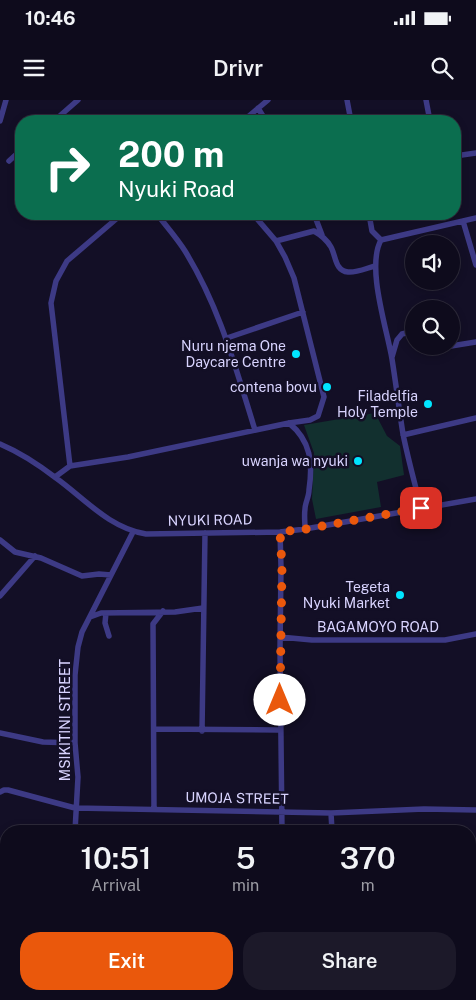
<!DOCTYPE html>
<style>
body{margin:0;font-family:"Public Sans",sans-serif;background:#1c1929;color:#f1f3f6;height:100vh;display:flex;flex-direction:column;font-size:19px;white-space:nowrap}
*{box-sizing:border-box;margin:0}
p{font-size:16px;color:#9b9ba3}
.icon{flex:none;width:28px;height:28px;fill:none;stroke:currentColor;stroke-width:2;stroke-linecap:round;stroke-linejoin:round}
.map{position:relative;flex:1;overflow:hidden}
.sheet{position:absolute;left:0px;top:725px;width:476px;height:175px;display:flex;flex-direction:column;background:#0e0b1c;border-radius:20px 20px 0 0;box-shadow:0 2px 8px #0003,0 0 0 1px #2e2b3b}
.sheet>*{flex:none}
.top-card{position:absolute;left:15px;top:15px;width:446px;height:105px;border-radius:20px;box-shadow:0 2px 8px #0003,0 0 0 1px #2e2b3b;background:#0b6e4f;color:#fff;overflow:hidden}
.tools{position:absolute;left:405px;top:135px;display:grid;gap:10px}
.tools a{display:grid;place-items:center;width:55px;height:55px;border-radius:50%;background:#0e0b1c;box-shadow:0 2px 8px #0003,0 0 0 1px #2e2b3b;font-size:25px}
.pin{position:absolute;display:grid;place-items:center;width:42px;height:42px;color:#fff;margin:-21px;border-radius:10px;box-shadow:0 2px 8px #0006}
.me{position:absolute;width:55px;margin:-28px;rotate:0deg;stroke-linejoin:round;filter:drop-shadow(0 0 4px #0008)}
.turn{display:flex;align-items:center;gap:18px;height:105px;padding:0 20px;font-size:22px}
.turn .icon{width:65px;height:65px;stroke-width:2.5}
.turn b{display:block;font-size:35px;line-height:42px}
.eta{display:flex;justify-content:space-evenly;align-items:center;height:85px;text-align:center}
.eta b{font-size:30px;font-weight:600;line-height:35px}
.primary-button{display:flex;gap:10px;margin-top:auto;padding:10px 20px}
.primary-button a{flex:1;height:58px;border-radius:20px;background:#ea580c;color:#fff;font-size:20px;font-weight:600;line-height:58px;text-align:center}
.primary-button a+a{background:#1c1929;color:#f1f3f6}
.status{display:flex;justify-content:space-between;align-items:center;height:35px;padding:0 25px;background:#0e0b1c;direction:ltr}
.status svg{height:14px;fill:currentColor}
header{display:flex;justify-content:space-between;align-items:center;height:65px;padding:0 20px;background:#0e0b1c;font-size:22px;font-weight:600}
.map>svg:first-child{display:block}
.green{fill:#12302f}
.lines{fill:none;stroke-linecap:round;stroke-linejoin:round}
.minor{stroke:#3d3a85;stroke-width:5.5}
.route{stroke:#ea580c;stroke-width:9;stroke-dasharray:0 16.2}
.poi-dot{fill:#00e5ff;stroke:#130f26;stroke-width:2}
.labels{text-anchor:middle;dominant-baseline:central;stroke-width:5;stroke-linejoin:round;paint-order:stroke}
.poi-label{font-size:14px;fill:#d9d4ff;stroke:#130f26;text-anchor:end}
.street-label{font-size:14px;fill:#d9d4ff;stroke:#130f26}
</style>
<div class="status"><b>10:46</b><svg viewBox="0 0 49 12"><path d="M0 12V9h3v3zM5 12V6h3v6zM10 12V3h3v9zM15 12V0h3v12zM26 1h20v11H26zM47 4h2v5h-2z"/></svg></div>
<header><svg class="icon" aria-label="menu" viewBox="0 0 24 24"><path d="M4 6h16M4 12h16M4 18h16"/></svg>Drivr<svg class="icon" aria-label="search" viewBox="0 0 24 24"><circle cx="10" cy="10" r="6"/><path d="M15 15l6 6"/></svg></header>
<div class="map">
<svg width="476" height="900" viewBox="0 0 476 900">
<rect width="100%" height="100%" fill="#130f26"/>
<path class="green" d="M375,313L387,336L400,346L404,375L377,382L381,407L316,419L312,399L314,353L304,325Z"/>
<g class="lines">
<path class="minor" d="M347,0L351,21
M426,0L430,21
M258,8L266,21
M80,18L83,21
M0,21L6,0
M54,21L78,0
M243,21L268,0
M455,56L476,53
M9,61L21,50
M157,114C166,126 177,138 185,151C220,208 235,266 255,330
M314,114L322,135
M369,114L372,131L381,140L476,118
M463,121L476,165
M381,140C366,167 387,229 392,259C396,284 399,309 403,334C408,359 415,384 421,408
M276,141L314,131C321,135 327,140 331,147C336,156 335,171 348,172C356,173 367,168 375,166
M227,238L303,212
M451,246L476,242
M392,257L397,240L402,234L414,231
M289,323C311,341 313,363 309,390C309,397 305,403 305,409C304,415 305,422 305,429
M403,335L476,318
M0,344C19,352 39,365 56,378C84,398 109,428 146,434L280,432L305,429L476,399
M70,366L51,203L56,181L67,161L122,114
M55,377L70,366L128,357L289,323L310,320L318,316L324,297L294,178L285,157L276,141L253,114
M280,432L281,467L280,549L282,731
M0,440L15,452L41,458L82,476L99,474L111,475
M0,496L35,456
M106,513L105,523L109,536
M90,517L101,513L175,512L203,508
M280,537L312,540H445L476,534
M154,629L280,630
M202,631L205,433
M0,633L43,642L75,643
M0,692L4,690H8L75,708L331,713L424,709L476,710
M154,709L153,524L163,511
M331,713L332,731
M75,731L78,677L75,643V575L78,547L82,532L133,432
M0,755L3,783L4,812
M470,763H476
M470,812H476
M470,862H476
M125,894V900
M229,894V900
M1,900L5,862
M68,900L69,894
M279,900V894
M332,900V894"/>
</g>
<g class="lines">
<path class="route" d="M280,600L282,467L280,432L306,429L421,408"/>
</g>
<g class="poi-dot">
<circle cx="296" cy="254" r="5"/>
<circle cx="327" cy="287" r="5"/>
<circle cx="428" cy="304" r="5"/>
<circle cx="358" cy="361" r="5"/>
<circle cx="400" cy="495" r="5"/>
</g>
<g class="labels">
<g class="poi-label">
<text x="286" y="246">Nuru njema One<tspan x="286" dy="16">Daycare Centre</tspan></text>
<text x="317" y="287">contena bovu</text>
<text x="418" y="296">Filadelfia<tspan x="418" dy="16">Holy Temple</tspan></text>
<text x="348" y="361">uwanja wa nyuki</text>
<text x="390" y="487">Tegeta<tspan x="390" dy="16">Nyuki Market</tspan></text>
</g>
<g class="street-label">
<text transform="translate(210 420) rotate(-1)">NYUKI ROAD</text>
<text x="378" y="527">BAGAMOYO ROAD</text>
<text transform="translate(65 620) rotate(-90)">MSIKITINI STREET</text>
<text transform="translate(237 698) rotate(1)">UMOJA STREET</text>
</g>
</g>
</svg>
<div class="tools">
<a><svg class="icon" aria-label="sound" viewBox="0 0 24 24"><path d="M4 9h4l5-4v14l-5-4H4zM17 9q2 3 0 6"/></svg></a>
<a><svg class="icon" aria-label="search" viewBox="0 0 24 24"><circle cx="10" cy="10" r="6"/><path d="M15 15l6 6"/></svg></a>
</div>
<div class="pin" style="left:421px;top:408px;background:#d93025"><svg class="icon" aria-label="arrive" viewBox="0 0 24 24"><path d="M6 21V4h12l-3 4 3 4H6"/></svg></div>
<svg class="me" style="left:280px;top:600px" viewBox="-20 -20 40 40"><circle r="19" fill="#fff"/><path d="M0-13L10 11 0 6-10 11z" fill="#ea580c"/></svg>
<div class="top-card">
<div class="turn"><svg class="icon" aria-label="right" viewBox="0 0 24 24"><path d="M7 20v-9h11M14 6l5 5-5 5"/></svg><div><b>200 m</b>Nyuki Road</div></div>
</div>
<section class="sheet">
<div class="eta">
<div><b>10:51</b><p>Arrival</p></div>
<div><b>5</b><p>min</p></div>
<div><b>370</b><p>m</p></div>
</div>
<div class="primary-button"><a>Exit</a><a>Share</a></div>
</section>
</div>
